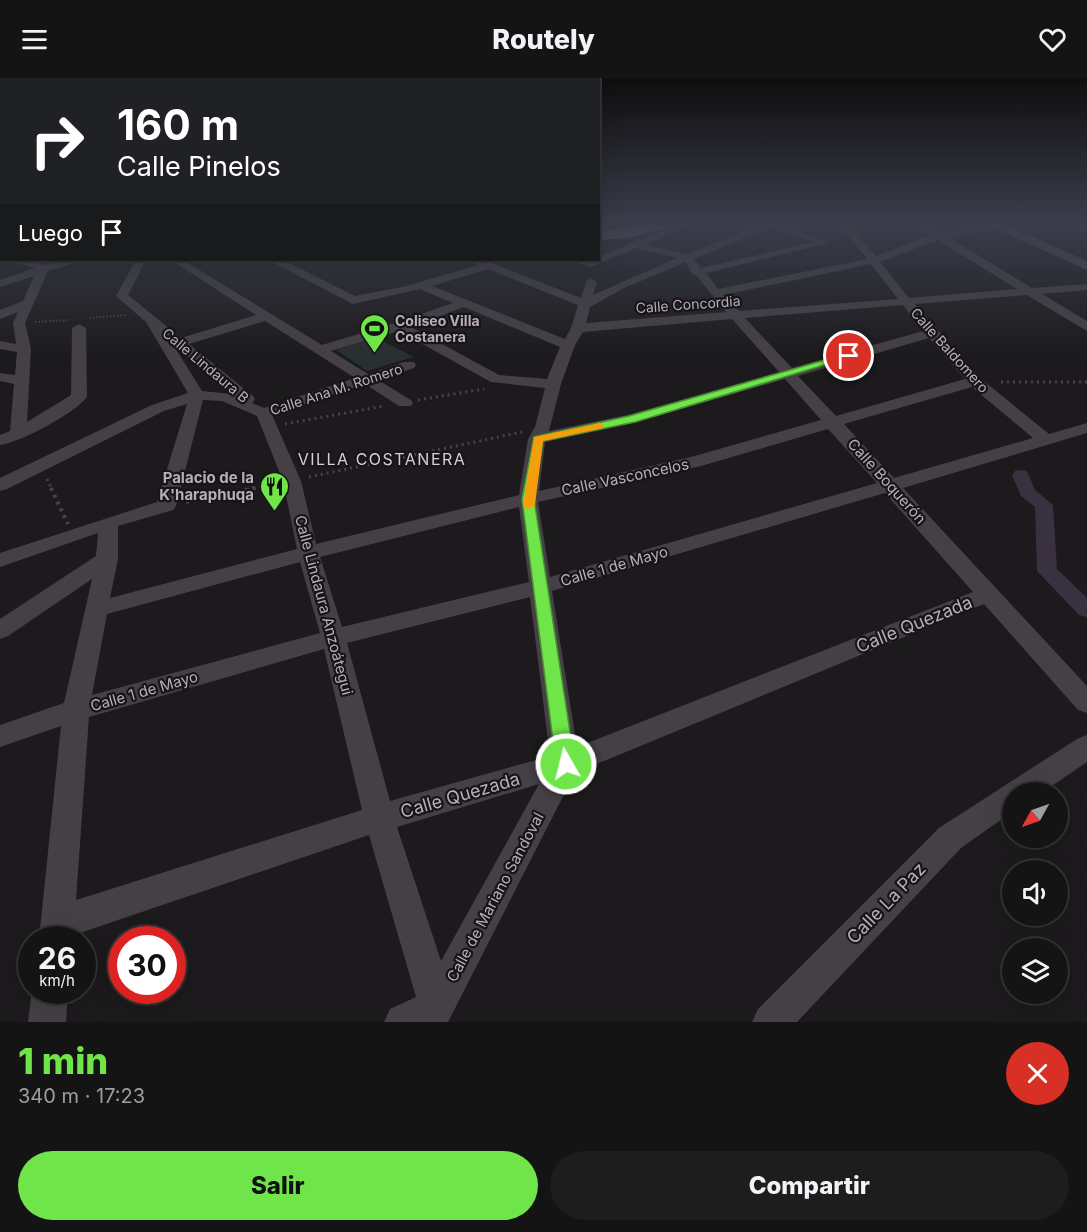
<!DOCTYPE html>
<html lang="es">
<meta charset="utf-8">
<style>
body{margin:0;font-family:Inter,sans-serif;background:#1e1d1e;color:#f1f3f6;height:100vh;display:flex;flex-direction:column;font-size:22px;white-space:nowrap}
*{box-sizing:border-box;margin:0}
p{font-size:20px;color:#9d9ea0}
.icon{flex:none;width:33px;height:33px;fill:none;stroke:currentColor;stroke-width:2;stroke-linecap:round;stroke-linejoin:round}
.map{position:relative;height:944px;overflow:hidden}
.panel{display:flex;flex-direction:column;background:#151415;flex:1}
.panel>*{flex:none}
.top-card{position:absolute;left:0px;top:0px;width:600px;height:183px;box-shadow:0 6px 24px #0002,0 0 0 2px #343334;background:#202124;color:#fff;overflow:hidden}
.needle{width:39px;rotate:230deg}
.fabs{position:absolute;left:1002px;top:704px;display:grid;gap:12px}
.fabs a{display:grid;place-items:center;width:66px;height:66px;border-radius:50%;background:#151415;box-shadow:0 6px 24px #0002,0 0 0 2px #343334;font-size:30px}
.speed{position:absolute;left:18px;top:848px;display:flex;gap:12px;font-size:30px;font-weight:700;text-align:center}
.speed>*{display:grid;place-content:center;width:78px;height:78px;border-radius:50%;background:#151415;box-shadow:0 6px 24px #0002,0 0 0 2px #343334;line-height:1}
.speed small{font-size:15px;font-weight:400}
.speed .limit{border:9px solid #d22;background:#fff;color:#111}
.pin{position:absolute;display:grid;place-items:center;width:51px;height:51px;color:#fff;margin:-26px;border:3px solid #fff;border-radius:50%;box-shadow:0 2px 6px #0007}
.me{position:absolute;width:66px;margin:-33px;rotate:352deg;stroke-linejoin:round;filter:drop-shadow(0 0 4px #0008)}
.turn{display:flex;align-items:center;gap:21px;height:126px;padding:0 18px;font-size:27px}
.turn .icon{width:78px;height:78px;stroke-width:2.5}
.turn b{display:block;font-size:42px;line-height:51px}
.then{display:flex;align-items:center;height:57px;padding:0 18px;background:#0003;gap:12px;font-size:22px}
.round{display:grid;place-items:center;flex:none;width:63px;height:63px;border-radius:32px;background:#1e1d1e}
.head{display:flex;align-items:center;justify-content:space-between;height:102px;padding:0 18px}
h1{font-size:36px;font-weight:800;line-height:45px;color:#6fe549}
.primary-button{display:flex;gap:12px;margin-top:auto;padding:12px 18px}
.primary-button a{flex:1;height:69px;border-radius:36px;background:#6fe549;color:#111;font-size:24px;font-weight:800;line-height:69px;text-align:center}
.primary-button a+a{background:#1e1d1e;color:#f1f3f6}
header{display:flex;justify-content:space-between;align-items:center;height:78px;padding:0 18px;background:#151415;font-size:27px;font-weight:800}
.map>svg:first-child{display:block}
.green{fill:#282f31}
.lines{fill:none;stroke-linecap:round;stroke-linejoin:round}
.canal{fill:#39313f;fill-rule:evenodd}
.path-far2{stroke:#48434a;stroke-width:2;stroke-dasharray:1.5 2;stroke-linecap:butt}
.path-far1{stroke:#48434a;stroke-width:3;stroke-dasharray:2 4;stroke-linecap:butt}
.path{stroke:#48434a;stroke-width:4;stroke-dasharray:3 4.5;stroke-linecap:butt}
.lane{fill:#454046;fill-rule:evenodd}
.street{fill:#454046;fill-rule:evenodd}
.secondary{fill:#504951;fill-rule:evenodd}
.highway{fill:#706871;fill-rule:evenodd}
.route{fill:#6fe549;stroke:#48952f;stroke-width:1.5}
.slow{fill:#f59e0b}
.labels{text-anchor:middle;dominant-baseline:central;stroke-width:4.5;stroke-linejoin:round;paint-order:stroke}
.far-street-label{font-size:14px;fill:#b8aeba;stroke:#171517}
.far-poi-label{font-size:14px;font-weight:bold;fill:#b8aeba;stroke:#171517;text-anchor:start}
.poi-label{font-size:15px;font-weight:bold;fill:#b8aeba;stroke:#171517;text-anchor:end}
.street-label{font-size:15px;fill:#b8aeba;stroke:#171517}
.neighbourhood-label{font-size:16px;letter-spacing:1.5px;fill:#d5ced7;stroke:#171517}
.near-street-label{font-size:18px;fill:#b8aeba;stroke:#171517}
</style>
<header><svg class="icon" aria-label="menu" viewBox="0 0 24 24"><path d="M4 6h16M4 12h16M4 18h16"/></svg>Routely<svg class="icon" aria-label="heart" viewBox="0 0 24 24"><path d="M12 20l-8-8c-3-5 5-10 8-4 3-6 11-1 8 4z"/></svg></header>
<div class="map">
<svg width="1087" height="944" viewBox="0 0 1087 944">
<rect width="100%" height="100%" fill="#1c1a1c"/>
<path class="green" d="M377,260L414,279L367,293L336,272Z"/>
<g class="lines">
<path class="canal" d="M1021,392L1027,393L1035,412L1053,427L1057,491L1087,520V539L1079,537L1037,493L1035,429L1021,418L1012,397L1015,393Z"/>
<path class="path-far2" d="M89,240L126,237
M35,244L70,242"/>
<path class="path-far1" d="M1001,304H1087
M418,322L484,311
M285,346L384,328
M309,399L522,354
M47,401L52,412
M248,412L276,406"/>
<path class="path" d="M51,410L68,446
M186,424L255,410"/>
<path class="lane" d="M1064,145H1071L1087,151V154Z"/>
<path class="street" d="M598,145H624L598,151Z
M680,145H693L646,167L687,176L762,145H779L829,165L706,195L718,211L867,181L838,145H847L876,178L931,157L914,145H925L941,155L999,145L1003,148L1001,150L948,159L1032,210L1087,206V212L1042,216L1087,243V253L1027,217L915,226L980,300L1049,356L1087,345V355L903,410L1087,608V635L1078,632L984,526L575,695L448,944H384L390,931L416,919L369,757L74,857L73,861H39L61,648L0,669V647L64,625L92,501L8,558L0,561V541L96,478L98,455L0,489V475L157,424L187,326L164,333L7,411L0,413V400L152,327L188,315L146,244L116,218L136,182H146L128,217L181,260L256,237L171,182H183L322,267L395,245L453,225L420,211L353,226L272,184L271,182H283L355,218L407,208L478,187L474,185V182H484L581,220L587,202L591,201L597,204L593,217L677,180L636,170L590,189L575,184L574,182H598V179ZM770,149L813,164L701,190L694,181ZM938,162L1017,211L909,220L880,184ZM686,184L692,196L696,197L726,234L586,245L590,229L624,210ZM871,186L898,221L739,233L723,217ZM488,191L578,227L571,250L565,261L432,208ZM903,227L923,253L792,290L745,240ZM464,229L560,269L547,301L499,297L411,249ZM732,241L779,294L628,337L549,353L561,306L575,267L583,254ZM265,243L355,300L264,330L252,325L255,321L253,318L189,266ZM399,253L491,304L545,310L535,349L528,361L519,417L316,466L301,403L272,337L365,306L399,328H411L413,325L411,322L378,302L414,290L416,287L414,284H404L368,296L331,273ZM929,260L965,301L836,338L798,298ZM174,268H175L232,316L202,313ZM785,301L821,342L691,379L539,413L545,364L637,344ZM972,309L1033,360L894,400L844,346ZM203,322L222,323L257,338L283,403L297,471L110,520L118,481V448L173,432L176,428ZM828,351L877,405L550,499L538,424L701,388ZM885,415L973,514L577,669L552,513ZM519,429L529,504L342,549L320,479ZM300,484L320,555L92,617L107,536ZM530,519L550,678L390,723L347,565ZM324,571L362,732L76,822L89,639ZM539,706L441,883L397,749Z
M0,164H2L0,171Z
M4,182H24L45,187L69,182H85L48,193L25,245L31,271L27,344L71,317L72,250L79,246L86,250L87,319C74,336 21,364 0,367V357L10,353L14,306L0,303V295L15,297L17,274L0,271V263L16,266L13,245L18,234L0,241V232L23,223L34,198L0,209V202L35,190Z
M1087,657V684L1043,714H1012V734L961,770L797,944H752L758,931L939,750L1077,661Z
M32,912H68L66,944H28Z"/>
<path class="secondary" d="M984,145H1002L1087,183V192Z"/>
<path class="highway" d="M649,145H676L674,148L628,160L598,162V152L628,150Z"/>
</g>
<linearGradient id="sky" x2="0" y2="1"><stop stop-color="#0f0e0f"/><stop offset="0.52" stop-color="#3a3e4b"/><stop offset="1" stop-color="#3a3e4b" stop-opacity="0"/></linearGradient>
<rect width="1087" height="278" fill="url(#sky)"/>
<path class="route" d="M846,276L854,278L635,344L543,363L534,421L575,686L572,692L566,694L559,692L556,686L522,421L534,359L629,338Z"/>
<path class="slow" d="M600,345L603,346V350L543,363L535,427L529,431L524,430L523,427L534,359Z"/>
<defs>
<symbol id="stadium-pin" viewBox="-11 -11 22 30"><path d="M0 17L-7.5 6A9.5 9.5 0 1 1 7.5 6Z" fill="#6fe549" stroke="#171517"/><path d="M0-5a6.5 5 0 1 0 0 10a6.5 5 0 1 0 0-10ZM-3.5-1.8h7v3.6h-7Z" fill="#111"/></symbol>
<symbol id="restaurant-pin" viewBox="-11 -11 22 30"><path d="M0 17L-7.5 6A9.5 9.5 0 1 1 7.5 6Z" fill="#6fe549" stroke="#171517"/><path d="M-5-6h1v4h1v-4h1v4h1v-4h1v5L-1.5 .5V6h-2V.5L-5-1ZM5-6V6H3V1.5H1.5Q1.5-4 5-6Z" fill="#111"/></symbol>
</defs>
<g fill-rule="evenodd">
<use href="#stadium-pin" x="358" y="234" width="33" height="45"/>
<use href="#restaurant-pin" x="258" y="392" width="33" height="45"/>
</g>
<g class="labels">
<g class="far-street-label">
<text transform="translate(688 226) rotate(-4)">Calle Concordia</text>
<text transform="translate(950 272) rotate(48)">Calle Baldomero</text>
<text transform="translate(206 287) rotate(40)">Calle Lindaura B</text>
<text transform="translate(336 311) rotate(-18)">Calle Ana M. Romero</text>
</g>
<g class="far-poi-label">
<text x="395" y="242">Coliseo Villa<tspan x="395" dy="16">Costanera</tspan></text>
</g>
<g class="poi-label">
<text x="254" y="399">Palacio de la<tspan x="254" dy="17">K'haraphuqa</tspan></text>
</g>
<g class="street-label">
<text transform="translate(625 399) rotate(-12)">Calle Vasconcelos</text>
<text transform="translate(887 403) rotate(48)">Calle Boquerón</text>
<text transform="translate(614 488) rotate(-16)">Calle 1 de Mayo</text>
<text transform="translate(324 527) rotate(75)">Calle Lindaura Anzoátegui</text>
<text transform="translate(144 613) rotate(-16)">Calle 1 de Mayo</text>
<text transform="translate(495 819) rotate(-62)">Calle de Mariano Sandoval</text>
</g>
<g class="neighbourhood-label">
<text x="382" y="381">VILLA COSTANERA</text>
</g>
<g class="near-street-label">
<text transform="translate(914 546) rotate(-22)">Calle Quezada</text>
<text transform="translate(460 717) rotate(-16)">Calle Quezada</text>
<text transform="translate(886 825) rotate(-46)">Calle La Paz</text>
</g>
</g>
</svg>
<div class="fabs">
<a><svg class="needle" viewBox="-14 -14 28 28"><path d="M0-13l5 13h-10z" fill="#e53935"/><path d="M0 13l5-13h-10z" fill="#9d9ea0"/></svg></a>
<a><svg class="icon" aria-label="sound" viewBox="0 0 24 24"><path d="M4 9h4l5-4v14l-5-4H4zM17 9q2 3 0 6"/></svg></a>
<a><svg class="icon" aria-label="layers" viewBox="0 0 24 24"><path d="M12 4l9 5-9 5-9-5zM3 14l9 5 9-5"/></svg></a>
</div>
<div class="speed"><div>26<small>km/h</small></div><div class="limit">30</div></div>
<div class="pin" style="left:849px;top:278px;background:#d93025"><svg class="icon" aria-label="arrive" viewBox="0 0 24 24"><path d="M6 21V4h12l-3 4 3 4H6"/></svg></div>
<svg class="me" style="left:566px;top:686px" viewBox="-20 -20 40 40"><circle r="17" fill="#6fe549" stroke="#fff" stroke-width="3"/><path d="M0-11L8 9 0 5-8 9z" fill="#fff"/></svg>
<div class="top-card">
<div class="turn"><svg class="icon" aria-label="right" viewBox="0 0 24 24"><path d="M7 20v-9h11M14 6l5 5-5 5"/></svg><div><b>160 m</b>Calle Pinelos</div></div>
<div class="then">Luego<svg class="icon" aria-label="arrive" viewBox="0 0 24 24"><path d="M6 21V4h12l-3 4 3 4H6"/></svg></div>
</div>
</div>
<section class="panel">
<div class="head"><div><h1>1 min</h1><p>340 m · 17:23</p></div><a class="round" style="background:#d93025;color:#fff"><svg class="icon" aria-label="close" viewBox="0 0 24 24"><path d="M6 6l12 12M18 6L6 18"/></svg></a></div>
<div class="primary-button"><a>Salir</a><a>Compartir</a></div>
</section>
